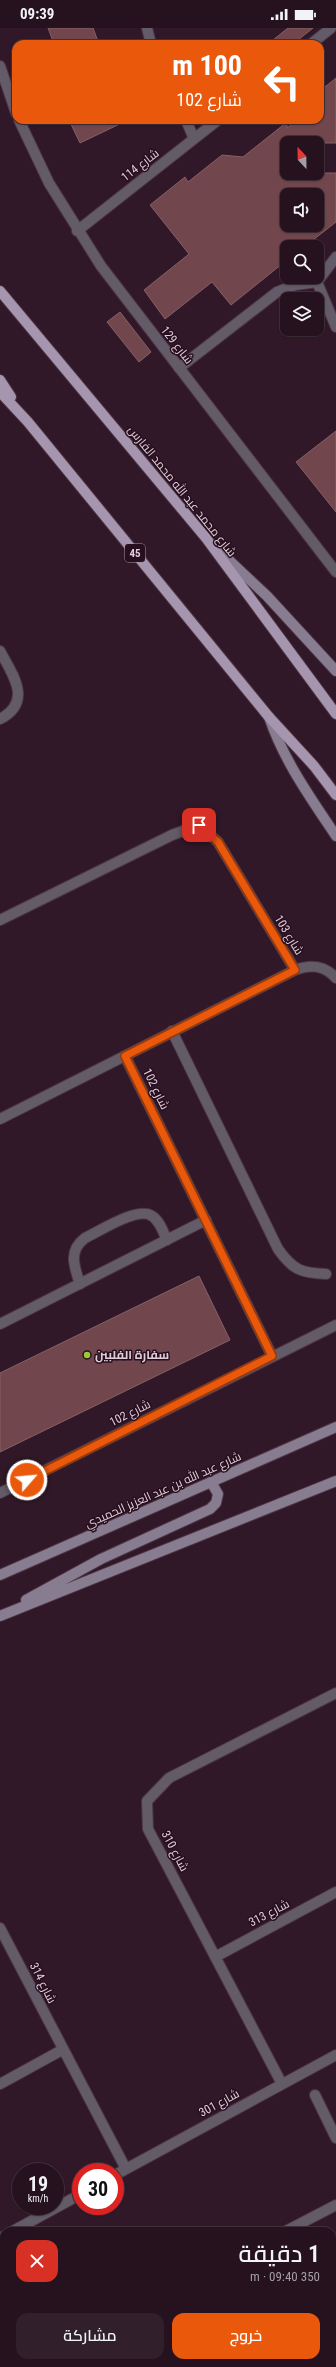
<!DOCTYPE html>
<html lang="ar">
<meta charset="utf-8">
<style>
body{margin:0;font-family:"Roboto Condensed",Cairo,sans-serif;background:#31202b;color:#f1f3f6;direction:rtl;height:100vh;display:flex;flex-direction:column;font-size:15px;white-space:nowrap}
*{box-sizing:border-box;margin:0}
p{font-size:13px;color:#a39ea4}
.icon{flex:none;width:22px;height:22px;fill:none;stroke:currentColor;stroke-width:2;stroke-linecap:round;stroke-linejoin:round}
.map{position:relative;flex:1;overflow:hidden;direction:ltr}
.side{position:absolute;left:0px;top:2199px;width:336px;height:140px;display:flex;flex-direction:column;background:#25121e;border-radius:12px 12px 0 0;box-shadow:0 1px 3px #0004,0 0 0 1px #42323c;direction:rtl}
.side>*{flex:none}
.guide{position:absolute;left:12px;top:12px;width:312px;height:84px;border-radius:12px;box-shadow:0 1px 3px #0004,0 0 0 1px #42323c;direction:rtl;background:#ea580c;color:#fff;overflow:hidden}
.needle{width:26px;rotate:338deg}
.buttons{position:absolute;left:280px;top:108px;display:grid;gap:8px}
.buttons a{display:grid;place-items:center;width:44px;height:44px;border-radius:8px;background:#25121e;box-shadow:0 1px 3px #0004,0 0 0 1px #42323c;font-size:20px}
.speed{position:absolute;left:12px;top:2135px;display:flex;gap:8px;font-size:20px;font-weight:700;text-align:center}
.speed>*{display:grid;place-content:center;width:52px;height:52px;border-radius:50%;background:#25121e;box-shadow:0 1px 3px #0004,0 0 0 1px #42323c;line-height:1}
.speed small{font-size:10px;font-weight:400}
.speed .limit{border:6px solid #d22;background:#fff;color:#111}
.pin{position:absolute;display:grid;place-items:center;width:34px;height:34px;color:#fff;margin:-17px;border-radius:8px;box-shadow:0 2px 6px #0006}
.me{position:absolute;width:44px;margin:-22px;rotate:63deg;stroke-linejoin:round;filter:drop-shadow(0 0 3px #0008)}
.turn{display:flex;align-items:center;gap:14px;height:84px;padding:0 16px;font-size:18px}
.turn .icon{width:52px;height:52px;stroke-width:2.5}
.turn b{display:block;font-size:28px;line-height:34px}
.round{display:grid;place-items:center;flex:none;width:42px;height:42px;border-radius:12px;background:#31202b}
.headline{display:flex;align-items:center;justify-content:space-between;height:68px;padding:0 16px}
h1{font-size:24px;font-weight:600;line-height:30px}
.action{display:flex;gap:8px;margin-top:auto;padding:8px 16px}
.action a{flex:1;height:46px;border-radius:12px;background:#ea580c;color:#fff;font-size:16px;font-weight:600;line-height:46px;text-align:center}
.action a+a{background:#31202b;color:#f1f3f6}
.status{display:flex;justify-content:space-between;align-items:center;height:28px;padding:0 20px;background:#25121e;direction:ltr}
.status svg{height:11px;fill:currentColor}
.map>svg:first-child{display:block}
.building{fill:#72464d;stroke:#856165;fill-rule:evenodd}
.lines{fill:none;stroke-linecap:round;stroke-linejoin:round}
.lane-casing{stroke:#4d3544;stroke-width:12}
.street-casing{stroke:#4d3544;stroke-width:12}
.secondary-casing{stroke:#4d3544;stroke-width:12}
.primary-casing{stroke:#4d3544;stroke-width:12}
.lane{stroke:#635b68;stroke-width:10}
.street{stroke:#635b68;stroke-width:10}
.secondary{stroke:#887c90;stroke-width:10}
.primary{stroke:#a595af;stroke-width:10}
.route-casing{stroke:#983908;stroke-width:10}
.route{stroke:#ea580c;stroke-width:7}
.poi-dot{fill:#9cca31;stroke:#270f1f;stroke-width:1.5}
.labels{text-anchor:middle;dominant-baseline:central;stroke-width:3;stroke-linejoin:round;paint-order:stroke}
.shield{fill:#270f1f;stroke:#a895a0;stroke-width:1}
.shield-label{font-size:11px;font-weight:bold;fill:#e0ced8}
.street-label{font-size:12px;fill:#e0ced8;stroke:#270f1f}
.poi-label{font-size:12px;font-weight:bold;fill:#e0ced8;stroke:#270f1f;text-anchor:start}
</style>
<div class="status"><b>09:39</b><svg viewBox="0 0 49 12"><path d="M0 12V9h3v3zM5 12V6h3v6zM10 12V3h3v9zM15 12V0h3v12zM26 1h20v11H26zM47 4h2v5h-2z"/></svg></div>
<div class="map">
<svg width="336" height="2339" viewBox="0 0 336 2339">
<rect width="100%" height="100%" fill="#311828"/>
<path class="building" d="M48,0H93L99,16H54Z
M288,0H313L293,16H268Z
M336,50V115H287V145H336V194L304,219H287V232L231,277L212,254L165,291L144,262L189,226L150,177L185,149L188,154L222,127L243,129L287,94V100L297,92H320V63ZM287,167H317V197H287Z
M69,92H128L80,115Z
M120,284L151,324L139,334L107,294Z
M336,403V484L296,434Z
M199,1248L230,1312L0,1424V1345Z"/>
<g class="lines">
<defs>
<path id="lane" d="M179,340L277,264L295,257L317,254
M0,623C13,647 33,674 0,691
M172,1003L278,1221C293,1242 301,1245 326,1246
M80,1256C74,1238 68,1223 85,1210C100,1203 138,1178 152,1188C160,1193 163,1204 167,1212
M315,2067L336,2110"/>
<path id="street" d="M147,0L151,16
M311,16L331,0
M0,38L16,85
M19,92L49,155L101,238L336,544
M186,92L194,111
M77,203L218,92
M336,229L317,254L336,299
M0,892L172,807L199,797L218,814L295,942
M125,1028L272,1328
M0,1091L295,942C311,936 324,937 336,950
M0,1296L206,1192
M0,1465L336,1297
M0,1900L126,2141
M215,1929L336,1864
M0,2056L62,2022
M282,2056L148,1801L147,1773L169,1750L336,1665
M115,2147L336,2027
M13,2203L81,2166
M286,2203L336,2177
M0,2210L4,2208
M37,2339L44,2335"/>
<path id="secondary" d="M216,520L267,568L336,643
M269,689C284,733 310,769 336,808
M0,1547L336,1399
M26,1572L101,1531L210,1481L216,1475L218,1466L211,1454
M0,1588L336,1453"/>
<path id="primary" d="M0,263L206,510L336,686
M0,352L11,369
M0,364L28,394L269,689L314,738L336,767"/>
</defs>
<use href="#lane" class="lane-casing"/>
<use href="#street" class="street-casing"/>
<use href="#secondary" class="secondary-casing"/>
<use href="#primary" class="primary-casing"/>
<use href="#lane" class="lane"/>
<use href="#street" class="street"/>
<use href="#secondary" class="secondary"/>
<use href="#primary" class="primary"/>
</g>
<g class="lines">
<defs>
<path id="route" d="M27,1452L272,1328L125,1028L295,942L218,814L199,797"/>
</defs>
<use href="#route" class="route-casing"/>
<use href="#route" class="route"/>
</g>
<circle class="poi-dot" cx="87" cy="1327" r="4"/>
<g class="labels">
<rect class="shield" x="125" y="516" width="20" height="18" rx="3"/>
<g class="shield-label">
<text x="135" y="525">45</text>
</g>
<g class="street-label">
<text transform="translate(140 137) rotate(-38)">شارع 114</text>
<text transform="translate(177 317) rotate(52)">شارع 129</text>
<text transform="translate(182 463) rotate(51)">شارع محمد عبد الله محمد الفارس</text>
<text transform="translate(289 907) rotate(59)">شارع 103</text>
<text transform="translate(156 1061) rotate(64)">شارع 102</text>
<text transform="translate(130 1385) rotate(-27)">شارع 102</text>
<text transform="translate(163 1462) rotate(-24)">شارع عبد الله بن عبد العزيز الحميدي</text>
<text transform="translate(175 1823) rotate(62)">شارع 310</text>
<text transform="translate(269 1885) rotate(-28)">شارع 313</text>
<text transform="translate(43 1955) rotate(63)">شارع 314</text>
<text transform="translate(219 2075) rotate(-29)">شارع 301</text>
</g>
<g class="poi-label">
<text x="95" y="1327">سفارة الفلبين</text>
</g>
</g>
</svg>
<div class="buttons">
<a><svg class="needle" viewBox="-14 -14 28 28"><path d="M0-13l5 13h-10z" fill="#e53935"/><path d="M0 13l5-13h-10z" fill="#a39ea4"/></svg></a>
<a><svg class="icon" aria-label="sound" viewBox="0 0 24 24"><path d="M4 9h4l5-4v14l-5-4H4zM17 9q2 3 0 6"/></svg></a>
<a><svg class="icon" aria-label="search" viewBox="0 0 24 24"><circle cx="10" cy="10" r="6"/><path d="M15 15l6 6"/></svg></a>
<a><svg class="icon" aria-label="layers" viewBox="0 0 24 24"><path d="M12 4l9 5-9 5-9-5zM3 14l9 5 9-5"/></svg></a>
</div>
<div class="speed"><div>19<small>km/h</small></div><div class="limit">30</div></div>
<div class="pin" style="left:199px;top:797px;background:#d93025"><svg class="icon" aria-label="arrive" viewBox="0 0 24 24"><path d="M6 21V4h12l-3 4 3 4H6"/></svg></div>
<svg class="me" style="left:27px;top:1452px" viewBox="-20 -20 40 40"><circle r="17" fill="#ea580c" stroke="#fff" stroke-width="3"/><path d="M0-11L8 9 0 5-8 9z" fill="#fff"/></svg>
<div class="guide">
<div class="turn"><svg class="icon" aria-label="left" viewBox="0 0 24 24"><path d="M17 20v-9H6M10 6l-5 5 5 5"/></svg><div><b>100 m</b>شارع 102</div></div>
</div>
<section class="side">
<div class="headline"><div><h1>1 دقيقة</h1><p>350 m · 09:40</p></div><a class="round" style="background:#d93025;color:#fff"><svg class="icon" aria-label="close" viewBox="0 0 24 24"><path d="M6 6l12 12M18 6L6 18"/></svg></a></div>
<div class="action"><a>خروج</a><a>مشاركة</a></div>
</section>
</div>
